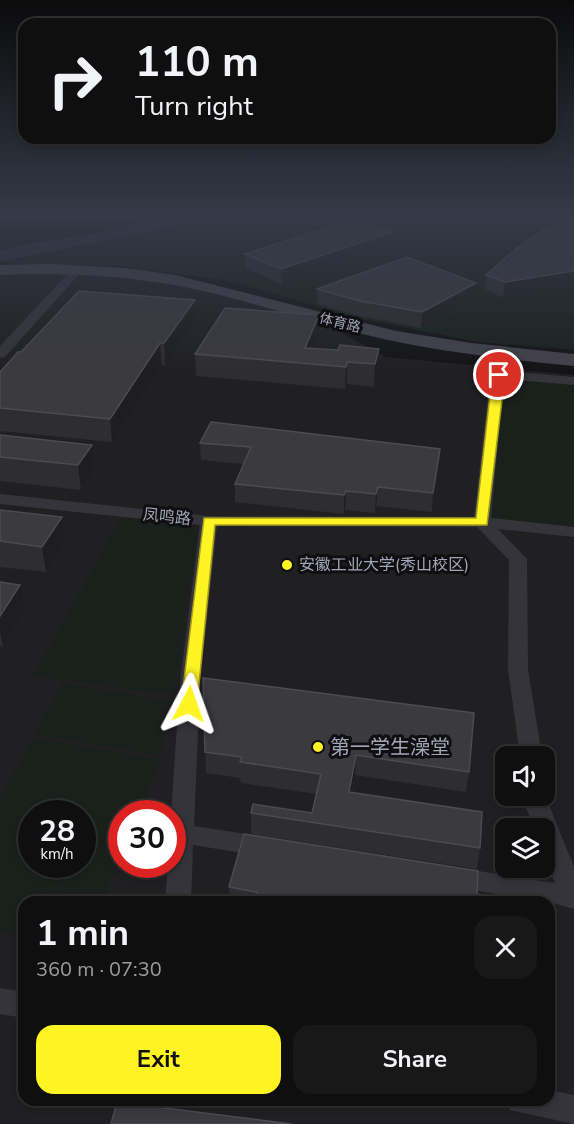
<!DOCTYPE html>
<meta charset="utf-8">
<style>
body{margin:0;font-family:"Nunito Sans","Noto Sans SC",sans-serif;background:#181819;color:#f1f3f6;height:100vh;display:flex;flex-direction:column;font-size:22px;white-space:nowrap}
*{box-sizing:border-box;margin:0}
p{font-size:20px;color:#9b9c9f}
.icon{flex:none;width:33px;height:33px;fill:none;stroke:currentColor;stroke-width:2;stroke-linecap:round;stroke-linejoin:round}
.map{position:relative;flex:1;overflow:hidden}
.drawer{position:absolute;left:18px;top:896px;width:537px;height:210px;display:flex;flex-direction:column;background:#0f0f10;border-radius:18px;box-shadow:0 3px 9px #0003,0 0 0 2px #2f2f30}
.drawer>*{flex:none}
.hud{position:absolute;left:18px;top:18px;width:538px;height:126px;border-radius:18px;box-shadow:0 3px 9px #0003,0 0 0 2px #2f2f30;background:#0f0f10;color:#f1f3f6;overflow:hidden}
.controls{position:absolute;left:495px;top:746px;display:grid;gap:12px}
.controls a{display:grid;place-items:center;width:60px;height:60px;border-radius:12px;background:#0f0f10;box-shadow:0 3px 9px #0003,0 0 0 2px #2f2f30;font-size:30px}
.speed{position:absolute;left:18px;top:800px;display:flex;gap:12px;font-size:30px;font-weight:700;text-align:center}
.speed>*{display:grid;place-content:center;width:78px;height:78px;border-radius:50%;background:#0f0f10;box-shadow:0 3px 9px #0003,0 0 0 2px #2f2f30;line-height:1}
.speed small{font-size:15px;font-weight:400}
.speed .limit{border:9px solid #d22;background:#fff;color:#111}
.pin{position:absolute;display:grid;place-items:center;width:51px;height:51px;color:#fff;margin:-26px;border:3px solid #fff;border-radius:50%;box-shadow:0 2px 6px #0007}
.me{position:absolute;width:66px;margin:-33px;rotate:4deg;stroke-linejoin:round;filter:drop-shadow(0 0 4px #0008)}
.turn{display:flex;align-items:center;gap:21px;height:126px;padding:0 18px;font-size:27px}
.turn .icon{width:78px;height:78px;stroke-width:2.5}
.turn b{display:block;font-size:42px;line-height:51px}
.round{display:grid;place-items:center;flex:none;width:63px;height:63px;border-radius:18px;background:#181819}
.headline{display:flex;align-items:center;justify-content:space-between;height:102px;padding:0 18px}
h1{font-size:36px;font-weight:700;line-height:45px}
.cta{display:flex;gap:12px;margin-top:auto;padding:12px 18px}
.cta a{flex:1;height:69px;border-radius:18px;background:#fff423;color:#111;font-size:24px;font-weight:700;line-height:69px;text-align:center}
.cta a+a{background:#181819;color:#f1f3f6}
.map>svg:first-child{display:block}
.built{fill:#202023;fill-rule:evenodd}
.green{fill:#1a211d;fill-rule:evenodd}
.water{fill:#292e3a}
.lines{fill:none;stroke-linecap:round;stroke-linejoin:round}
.street{fill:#35343b;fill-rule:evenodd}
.secondary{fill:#43424b;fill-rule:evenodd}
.wall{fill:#2e2d31}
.shaded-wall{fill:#1e1e20}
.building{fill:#3b3a3f;stroke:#4b4b52;stroke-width:1.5}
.route{fill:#fff423;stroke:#a69f17;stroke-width:1.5}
.poi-dot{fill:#fff423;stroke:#0f0f11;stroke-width:2}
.labels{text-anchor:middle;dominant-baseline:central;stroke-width:6;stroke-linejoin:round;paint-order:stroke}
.far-street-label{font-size:14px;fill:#a4a5b7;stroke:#0f0f11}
.street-label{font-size:16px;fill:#a4a5b7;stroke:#0f0f11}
.poi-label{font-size:16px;fill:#a4a5b7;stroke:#0f0f11;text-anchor:start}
.near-poi-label{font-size:20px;fill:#a4a5b7;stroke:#0f0f11;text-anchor:start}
</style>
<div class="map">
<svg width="574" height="1124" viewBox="0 0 574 1124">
<rect width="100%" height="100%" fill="#141416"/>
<path class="built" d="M0,273H101L197,285L309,315L386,357L574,375V1124H0ZM506,756H544V795H506ZM32,813H82V864H32ZM122,813H172V864H122ZM506,828H544V867H506ZM24,902H549V1100H24Z"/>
<path class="green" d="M197,215H574V350L476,342L358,318L230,281L116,266L0,263L158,230Z
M504,378L574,382V527L496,519L490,514Z
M121,518L199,526L174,695L33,676Z
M63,683L166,700L161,756L34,734Z
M33,738L161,760L140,813H122L121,857L103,901L24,902V937L0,932V798ZM32,813H82V864H32Z"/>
<path class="water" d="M159,215H197L158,230L0,262V250C53,236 108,238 159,215Z"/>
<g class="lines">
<path class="street" d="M73,268L83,270L5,357L0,358V346Z
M505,371L574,377V385L504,379L491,518L574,527V537L498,529L527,559L528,669L542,756H520L508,669L509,560L477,527L217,526L200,683L194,826L266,837L275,840L278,847L275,854L266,857L193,845L191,902H165L168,864H172L171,813L180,683L200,525L0,504V494L209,516L474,517L490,377Z
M521,795H545L574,867V909L549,902L453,887L444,884L440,877L444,870L453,867L555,883L544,855V828H534Z
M0,988L24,992V1018L0,1014Z
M549,1090L574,1095V1124L510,1110L506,1100H549Z"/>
<path class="secondary" d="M50,264L125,268L175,275L396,331L472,343L574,354V366C506,359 438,352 371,336C313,323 257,303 199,290C134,276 67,272 0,275V265Z"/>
</g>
<path class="wall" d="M574,217L503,297L485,290L486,275Z
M392,232V246L282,284L245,268V254Z
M317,289L474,298L421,328L359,316L317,304Z
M195,300L196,320L165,365H162L112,442L0,431V372L21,352Z
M318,336L314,348L338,350L379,349L378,371L374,387L347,384L345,389L196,376L195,354Z
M0,435L95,469L81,490L0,481Z
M200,443L440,449L432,512L376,506L375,513L345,510L344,514L235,502V484L243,464L201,460Z
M0,510L62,517L65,542L46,572L0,567Z
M0,582L25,611L3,647L0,646Z
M203,678L469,772L466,792L355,775L352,793L480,848L477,869L251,834V813H312L317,794L241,783L240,778L206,773Z
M229,887L477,894L499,902H230Z"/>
<path class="shaded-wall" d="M392,232V246L282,284L281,269Z
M574,271V285L503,297L505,282Z
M476,283L474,298L421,328L422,312Z
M195,300L196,320L165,365L164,343Z
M319,315L318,336L307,364L305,348Z
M160,343L162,365L112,442L110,419Z
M379,349L378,371L374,387L375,364Z
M347,362V384L345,389L346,367Z
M92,445L95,469L81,490L78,465Z
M440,449L438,467L432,512L433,493Z
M378,487L376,506L375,513L376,494Z
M346,491L345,510L344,514V495Z
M62,517L65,542L46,572L42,547Z
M20,585L25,611L3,647L0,632V616Z
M356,755L355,775L348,813L349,792Z"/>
<path class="building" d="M574,217V271L505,282L486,275L523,243L549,227Z
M355,219L392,232L281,269L245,254Z
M407,257L476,283L422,312L360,301L317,289Z
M79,291L195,300L164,343H160L110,419L0,408V372L18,352H21Z
M225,308L319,315L305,348L338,350L340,345L379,349L375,364L347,362L346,367L195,354Z
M211,422L440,449L433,493L378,487L376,494L346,491L344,495L235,484L251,447L200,443Z
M0,435L92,445L78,465L0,457Z
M0,510L62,517L42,547L0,541Z
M0,582L20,585L0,616Z
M203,678L474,713L469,772L356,755L349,792L482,812L480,848L251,813L253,804L312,813L321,774L240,762L242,757L205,752Z
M244,834L478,871L477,894L499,897V902H260L256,892L229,887Z
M117,1102L292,1124H111Z"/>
<linearGradient id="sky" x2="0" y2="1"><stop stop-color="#0b0b0c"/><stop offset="0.58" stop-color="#343a47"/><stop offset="1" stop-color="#343a47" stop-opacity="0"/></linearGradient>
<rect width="574" height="372" fill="url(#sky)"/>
<path class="route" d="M499,372L505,375L487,525H215L197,704L189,710L183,708L181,704L204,518H476L492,377Z"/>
<g class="poi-dot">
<circle cx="287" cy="565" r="6"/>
<circle cx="318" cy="747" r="6"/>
</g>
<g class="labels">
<g class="far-street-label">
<text transform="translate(340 323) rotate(14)">体育路</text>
</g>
<g class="street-label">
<text transform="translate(167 517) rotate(6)">凤鸣路</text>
</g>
<g class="poi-label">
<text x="299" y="565">安徽工业大学(秀山校区)</text>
</g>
<g class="near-poi-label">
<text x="330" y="747">第一学生澡堂</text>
</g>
</g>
</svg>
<div class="controls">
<a><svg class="icon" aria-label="sound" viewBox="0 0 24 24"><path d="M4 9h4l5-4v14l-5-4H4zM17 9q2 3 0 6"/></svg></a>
<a><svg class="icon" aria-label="layers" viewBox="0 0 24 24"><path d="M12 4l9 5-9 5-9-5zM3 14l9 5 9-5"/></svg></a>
</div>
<div class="speed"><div>28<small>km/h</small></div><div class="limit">30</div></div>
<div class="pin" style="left:499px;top:375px;background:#d93025"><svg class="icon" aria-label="arrive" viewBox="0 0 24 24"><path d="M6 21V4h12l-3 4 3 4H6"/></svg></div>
<svg class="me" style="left:189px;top:704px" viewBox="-20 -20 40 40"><path d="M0-17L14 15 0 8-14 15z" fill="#fff423" stroke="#fff" stroke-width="4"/></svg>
<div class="hud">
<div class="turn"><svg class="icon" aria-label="right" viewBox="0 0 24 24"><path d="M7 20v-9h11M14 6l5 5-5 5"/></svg><div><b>110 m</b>Turn right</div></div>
</div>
<section class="drawer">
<div class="headline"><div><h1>1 min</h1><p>360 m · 07:30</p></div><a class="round"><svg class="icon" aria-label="close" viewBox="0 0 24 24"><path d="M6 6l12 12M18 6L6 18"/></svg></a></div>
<div class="cta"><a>Exit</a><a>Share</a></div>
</section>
</div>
